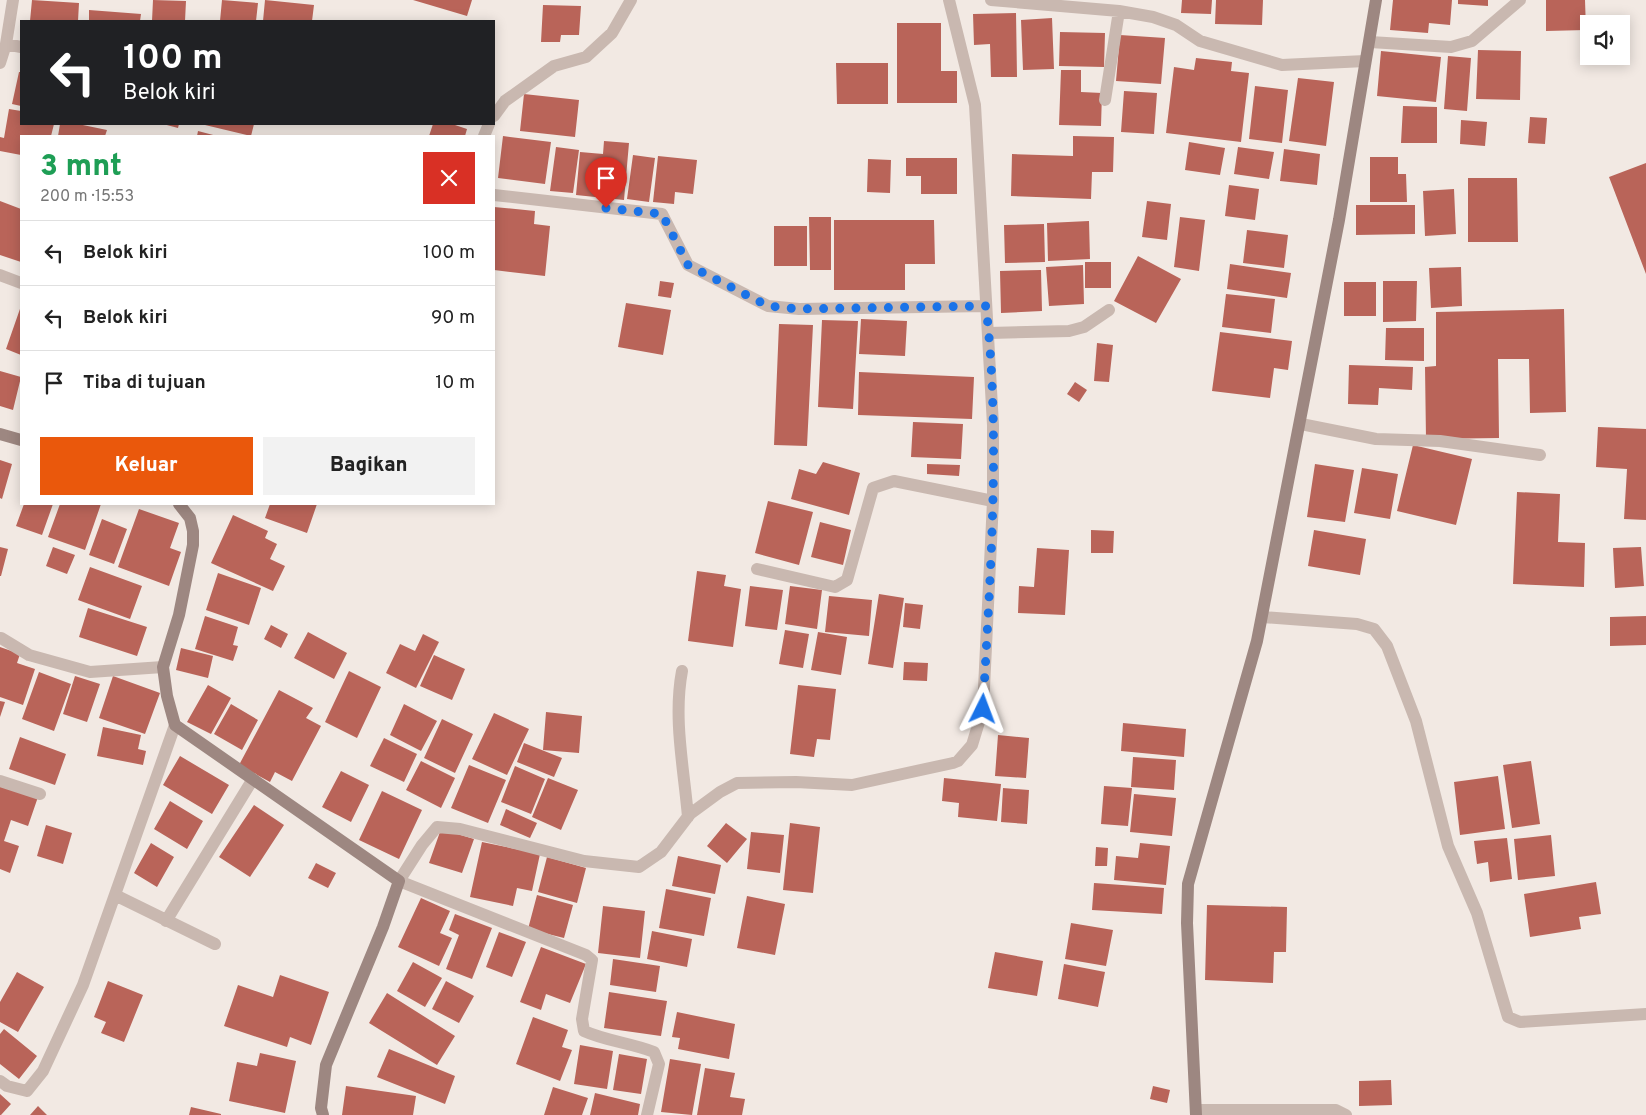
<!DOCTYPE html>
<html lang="id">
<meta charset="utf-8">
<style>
body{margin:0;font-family:Overpass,sans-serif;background:#f2f2f2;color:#222;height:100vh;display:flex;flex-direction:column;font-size:19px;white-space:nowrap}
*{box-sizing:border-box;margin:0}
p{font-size:16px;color:#767676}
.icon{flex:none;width:28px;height:28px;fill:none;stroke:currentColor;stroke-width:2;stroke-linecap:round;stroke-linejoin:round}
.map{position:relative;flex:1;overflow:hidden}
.side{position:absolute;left:20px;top:135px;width:475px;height:370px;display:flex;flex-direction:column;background:#fff;border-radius:0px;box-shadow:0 2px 12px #0003}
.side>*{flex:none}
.guide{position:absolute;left:20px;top:20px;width:475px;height:105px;border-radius:0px;box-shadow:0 2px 12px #0003;background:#202124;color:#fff;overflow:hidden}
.controls{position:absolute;left:1580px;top:15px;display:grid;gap:10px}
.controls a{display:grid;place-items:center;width:50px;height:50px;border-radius:0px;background:#fff;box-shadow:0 2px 12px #0003;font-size:25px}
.pin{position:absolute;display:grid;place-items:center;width:42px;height:42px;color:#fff;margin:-51px -21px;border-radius:50% 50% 50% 0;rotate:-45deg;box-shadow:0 0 5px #0007}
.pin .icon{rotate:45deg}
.me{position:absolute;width:55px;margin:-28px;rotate:3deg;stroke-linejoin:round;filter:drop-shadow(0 0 4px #0008)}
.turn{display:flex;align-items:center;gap:18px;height:105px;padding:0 20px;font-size:22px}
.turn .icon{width:65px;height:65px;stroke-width:2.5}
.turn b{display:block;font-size:35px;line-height:42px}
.round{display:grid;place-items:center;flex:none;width:52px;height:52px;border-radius:0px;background:#f2f2f2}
.summary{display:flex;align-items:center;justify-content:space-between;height:85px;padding:0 20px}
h1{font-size:30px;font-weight:800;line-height:38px;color:#1e9e55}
.cta{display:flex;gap:10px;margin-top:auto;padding:10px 20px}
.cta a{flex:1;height:58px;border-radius:0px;background:#ea580c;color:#fff;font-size:20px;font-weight:800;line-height:58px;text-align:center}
.cta a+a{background:#f2f2f2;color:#222}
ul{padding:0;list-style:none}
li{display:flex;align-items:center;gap:15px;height:65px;padding:0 20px;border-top:1px solid #e0e0e0}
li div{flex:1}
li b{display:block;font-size:19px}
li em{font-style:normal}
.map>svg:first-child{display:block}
.building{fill:#b96459}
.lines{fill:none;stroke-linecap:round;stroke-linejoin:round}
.lane{stroke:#c9b8b0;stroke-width:12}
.street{stroke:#c9b8b0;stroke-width:12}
.secondary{stroke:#9d8781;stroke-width:12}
.route{stroke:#1a73e8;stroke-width:9;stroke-dasharray:0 16.2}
</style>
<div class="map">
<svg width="1646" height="1115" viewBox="0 0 1646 1115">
<rect width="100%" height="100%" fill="#f2e9e3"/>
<path class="building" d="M32,0L79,3L78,21H30Z
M153,0L186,1L185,21H152Z
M222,0L258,3L256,21H220Z
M265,0L314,5L312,21H263Z
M413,0H472L467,16Z
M1182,0H1212L1211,14L1181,13Z
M1216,0H1263L1262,25L1215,24Z
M1393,0H1452L1450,25L1429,23L1428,33L1390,30Z
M1458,0H1488V6L1458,4Z
M1546,0H1585L1586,30L1546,31Z
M543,5L581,6L579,35H561L560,42H541Z
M89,10L141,14L140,21H89Z
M1016,13L1017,77H991L990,44L974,45L973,14Z
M1052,18L1054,69L1023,70L1021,20Z
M897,23H941V71H957V103H897Z
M1060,32L1105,33L1104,67L1059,66Z
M1120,35L1165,38L1161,84L1116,81Z
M1478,50L1521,51L1520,100L1476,99Z
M1381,51L1441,57L1436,102L1377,96Z
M1448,56L1471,58L1467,111L1444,109Z
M1196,58L1232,62L1231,71L1249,73L1241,142L1166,133L1174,67L1194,70Z
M836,63H888V104H837Z
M1061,70H1081V92L1102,93L1101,126L1059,125Z
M19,72H21V106L12,104Z
M1298,78L1334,82L1326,146L1289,141Z
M1255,86L1288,90L1282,143L1249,139Z
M1124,91L1157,93L1154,134L1121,132Z
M524,94L579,100L575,137L520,131Z
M1403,106L1437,107V143H1401Z
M9,109L21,111V124H54L51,136H21V155L0,151V137L4,138Z
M1530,117L1547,118L1545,144L1528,143Z
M1461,120L1487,122L1485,146L1460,144Z
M60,124H78L107,130L105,136H58Z
M163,124H179L178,128Z
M206,124H254L251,136L205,125Z
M433,124H452L467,129L465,136H429Z
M198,131L217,136H197Z
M503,136L551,142L545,184L498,178Z
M1073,136L1114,137L1113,172H1092L1091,199L1011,196L1012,154L1073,156Z
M604,141L629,143L624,200L576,195L580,152L603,154Z
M1189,142L1225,148L1220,175L1185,170Z
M556,147L579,150L573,193L550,191Z
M1238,147L1274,152L1269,179L1234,174Z
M1284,149L1320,154L1317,185L1280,181Z
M633,155L655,158L649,202L627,199Z
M658,156L697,160L693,194L675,192L674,204L653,202Z
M1370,157H1398V174H1406L1407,202H1370Z
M906,158H957V194H921V176H906Z
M868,159L891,160L890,193L867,192Z
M1646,163V274L1609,177Z
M1468,178H1517L1518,242H1468Z
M1229,185L1259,189L1255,220L1225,216Z
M1454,189L1456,234L1425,236L1423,191Z
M0,201L21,209V262L0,255Z
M1147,201L1171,204L1167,240L1142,237Z
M1356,205H1415V234L1356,235Z
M494,207L535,211L534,224L550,226L545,276L494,270Z
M809,217H831V270H810Z
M1180,217L1205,220L1199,271L1174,267Z
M834,220H934L935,264H905V290H834Z
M1089,221L1090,259L1048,261L1047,223Z
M1044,224L1045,262L1005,263L1004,225Z
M774,226H807V266H774Z
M1247,230L1288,235L1284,268L1243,263Z
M1138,256L1181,279L1156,323L1114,301Z
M1085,262H1111V288H1085Z
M1230,264L1291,273L1287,298L1227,289Z
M1083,265L1084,304L1049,306L1046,267Z
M1461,267L1462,306L1431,308L1429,268Z
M1041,270L1042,311L1001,313L1000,271Z
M660,281L674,283L671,298L658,296Z
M1383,281H1417L1416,321L1383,322Z
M1344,282H1376V316H1344Z
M1226,294L1275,299L1271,333L1222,327Z
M626,303L671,310L663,355L618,347Z
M21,306V355L6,349Z
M1564,309L1566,412L1530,413L1529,359H1498L1499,438L1426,439L1425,367L1436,366V312Z
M861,319L907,321L905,356L859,354Z
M822,320L858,321L853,409L818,407Z
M779,324L813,325L807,446L774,445Z
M1386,328H1424V361L1385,360Z
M1220,332L1292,341L1288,370L1274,368L1270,398L1212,391Z
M1097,343L1113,345L1109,382L1094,381Z
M1349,365L1413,367L1412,390L1379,388L1378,405L1348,404Z
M0,371L21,377L13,410L0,406Z
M859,372L974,377L972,419L858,415Z
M1075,382L1087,390L1079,402L1067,394Z
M913,422L963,424L961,459L911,457Z
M1598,427L1646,429V520L1624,519L1627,469L1596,467Z
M1413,445L1472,459L1456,525L1397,511Z
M0,460L12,464L2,499L0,498Z
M823,462L860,473L849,515L791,499L799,469L816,474Z
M927,464L960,465L959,476L927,474Z
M1315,464L1354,470L1345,522L1307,517Z
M1362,468L1398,474L1390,519L1354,513Z
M1517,492L1560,494L1558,542L1585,543L1584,587L1513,584Z
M768,501L813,512L799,565L755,553Z
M24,504H53L42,535L16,526Z
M60,504H101L85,550L48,537Z
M270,504H317L307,533L265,518Z
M139,509L179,523L170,548L181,552L169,586L118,567Z
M233,515L268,531L265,538L277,544L270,559L285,566L273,591L211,563Z
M102,519L127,529L114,564L89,555Z
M820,522L851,530L843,565L811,557Z
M1091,530L1114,531L1113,553H1091Z
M1314,530L1366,539L1360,575L1308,566Z
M0,547L8,549L1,576H0Z
M53,547L75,555L67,574L46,566Z
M1641,547L1644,586L1615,588L1613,548Z
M1037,548L1069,550L1065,615L1018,613L1019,586L1034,587Z
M90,567L142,586L130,619L78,600Z
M697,571L726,575L724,586L741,589L733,647L688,641Z
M218,573L261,588L249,625L206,610Z
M750,586L783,590L777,630L745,626Z
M790,586L822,590L817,629L785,624Z
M879,594L904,598L893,668L868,664Z
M829,596L872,600L869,636L825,632Z
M905,603L923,605L920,629L903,627Z
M88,608L147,627L137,656L79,637Z
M205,616L238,627L233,645L238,646L233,661L195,649Z
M1646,616V645L1610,646V617Z
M271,625L288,634L281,648L264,639Z
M785,630L809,634L803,668L779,664Z
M308,632L347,653L334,679L294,658Z
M818,632L847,637L841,675L811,670Z
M423,634L439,642L416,688L386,673L400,644L415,651Z
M0,647L20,654L17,663L35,669L23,705L0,697Z
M181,648L213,656L208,678L176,670Z
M434,655L465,669L452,700L420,686Z
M904,662L928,663L927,681L903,680Z
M349,671L381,687L357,738L325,722Z
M39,672L71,684L54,731L22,719Z
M75,676L100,684L87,722L63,714Z
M113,676L160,693L145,734L99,718Z
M208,685L231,698L211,734L187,722Z
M798,685L836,689L830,740L817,739L814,757L790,754Z
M279,690L313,708L306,718L321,726L292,781L275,772L270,782L239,765Z
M0,701L5,702L0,717Z
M231,704L258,720L242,750L214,734Z
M404,704L437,721L421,751L390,735Z
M546,712L582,716L579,753L543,750Z
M494,713L529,729L507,775L472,759Z
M442,719L473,734L455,773L424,758Z
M1123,723L1186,729L1184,757L1121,751Z
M103,727L141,735L138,749L146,751L143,765L97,756Z
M998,735L1029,738L1026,778L995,776Z
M20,737L66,754L55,785L9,769Z
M384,738L417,754L404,782L370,766Z
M524,743L562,758L554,777L517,762Z
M180,756L229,785L212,814L163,785Z
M1133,757L1176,760L1174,790L1131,787Z
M421,761L455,778L441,808L406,790Z
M1531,761L1540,824L1512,828L1503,765Z
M469,765L506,780L488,823L451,808Z
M515,766L545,779L531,814L501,802Z
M341,771L369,785L351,822L322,807Z
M1498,776L1505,829L1460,835L1454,782Z
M548,778L578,790L561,830L532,817Z
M944,778L1001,784L997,821L958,817L959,803L942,801Z
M0,783L38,797L28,826L11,820L4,841L19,846L10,873L0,869Z
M1104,786L1132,788L1128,826L1101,824Z
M1003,788L1029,790L1027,824L1001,822Z
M382,791L422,810L399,859L359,840Z
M1134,794L1176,798L1172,836L1130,832Z
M170,801L203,821L187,849L154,829Z
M254,805L284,825L250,877L219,857Z
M506,809L537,823L530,838L500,825Z
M726,823L747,839L727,863L707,846Z
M790,823L820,827L813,893L783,890Z
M46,825L72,833L63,864L37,856Z
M441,829L474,839L462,873L429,863Z
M751,832L784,835L780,873L747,869Z
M1551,835L1555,876L1518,880L1514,839Z
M1507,838L1512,879L1490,882L1488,862L1477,864L1474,841Z
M482,842L540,854L532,891L517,888L513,906L470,897Z
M151,843L174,857L157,887L134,873Z
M1140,843L1170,846L1166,885L1114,880L1116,856L1138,858Z
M1096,847L1108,848L1107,866H1095Z
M678,856L721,865L715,894L672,886Z
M547,857L586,868L577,903L538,892Z
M316,863L336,873L328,888L308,878Z
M1596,882L1601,914L1579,917L1581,929L1530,937L1524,894Z
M1094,883L1164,888L1162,914L1092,910Z
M666,889L711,898L704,936L659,928Z
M537,895L573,905L564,938L528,929Z
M747,896L785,904L775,955L737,948Z
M421,898L450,911L440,933L452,938L439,966L398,947Z
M1207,905L1287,907L1286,952H1274L1273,983L1205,980Z
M603,906L645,911L640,958L598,953Z
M455,914L492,928L472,979L446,969L459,935L449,930Z
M1071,923L1113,930L1106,966L1065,959Z
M652,931L692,939L687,967L647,959Z
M499,932L526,942L512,977L486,967Z
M541,947L586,964L570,1003L546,994L541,1010L520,1002Z
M995,952L1043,961L1037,996L988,988Z
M613,959L660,966L656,992L610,985Z
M413,962L442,978L425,1007L397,991Z
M1064,964L1105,972L1098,1007L1058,999Z
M17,972L44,987L18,1032L0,1022V1002Z
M280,975L329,992L311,1045L290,1037L287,1047L224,1026L238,985L273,997Z
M108,981L143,995L124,1042L101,1033L106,1022L94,1017Z
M446,981L474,996L459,1023L432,1009Z
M609,992L667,1001L661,1036L604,1028Z
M387,993L455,1036L437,1065L369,1023Z
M677,1012L735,1024L729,1059L678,1049L680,1038L672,1037Z
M533,1017L568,1030L562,1047L572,1050L560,1081L516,1064Z
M4,1029L37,1056L19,1079L0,1064V1034Z
M580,1045L613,1051L607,1089L574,1084Z
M389,1049L455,1076L445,1104L377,1077Z
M260,1053L296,1061L285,1113L229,1101L237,1062L257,1066Z
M619,1054L647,1059L641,1094L613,1090Z
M670,1059L701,1064L692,1115L661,1112Z
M705,1068L735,1073L730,1097L745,1099L742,1115H697Z
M1391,1080L1392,1105L1359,1106V1081Z
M346,1086L416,1096L413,1115H342Z
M1153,1086L1170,1090L1167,1103L1150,1099Z
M553,1087L588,1098L582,1115H544Z
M595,1093L640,1104L638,1115H590Z
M0,1094L11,1104L1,1115H0Z
M38,1106L47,1115H30Z
M191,1107L221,1114V1115H189Z"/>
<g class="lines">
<path class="lane" d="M989,333L1069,331L1084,327L1109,310"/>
<path class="street" d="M991,0L1119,11L1153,17L1176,25L1200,41L1282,65L1365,61
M1370,42L1451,47L1472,41L1520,0
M6,44L21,47
M0,63L6,44L13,0
M1105,100L1119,11
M494,116L505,101L554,66L586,57L612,33L631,0
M484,136L489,124
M494,195L662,214L688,265L768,306L799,309L986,306
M0,275L21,283
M1301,424L1376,439L1440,441L1540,455
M757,569L835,587L847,580L873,488L894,481L993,501
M1262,617L1357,624L1374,629L1387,646L1416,721L1448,846L1477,913L1508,1017L1520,1022L1646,1014
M1,638L29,655L90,672L163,667
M682,671C673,719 684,769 688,817
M0,781L40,794
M115,895L215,944
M166,921L253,779
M0,1081L7,1086L27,1091L43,1071L83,985L175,725
M1196,1110H1336L1346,1115
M647,1115L659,1064L654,1052C631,1043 606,1041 584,1031L582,1019L592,960L586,955L399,881L422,845L437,827L460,829L584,861L639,867L661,852L690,814L720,792L737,783L796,782L852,785L953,763L958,761L972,745L983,709L993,501V425L975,105L949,0"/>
<path class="secondary" d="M0,434L21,440
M179,504L190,518L193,531V545L179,615L163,667L167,696L175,725L399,881L383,927L326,1065L321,1108L323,1115
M1196,1115L1187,923L1188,884L1257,641L1339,220L1376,0"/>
</g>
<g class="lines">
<path class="route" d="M606,208L662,214L688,265L768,306L799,309L986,306C1001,439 990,575 983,709"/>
</g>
</svg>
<div class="controls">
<a><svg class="icon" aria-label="sound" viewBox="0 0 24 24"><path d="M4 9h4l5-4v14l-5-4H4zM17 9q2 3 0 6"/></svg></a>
</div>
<div class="pin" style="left:606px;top:208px;background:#d93025"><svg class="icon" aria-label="arrive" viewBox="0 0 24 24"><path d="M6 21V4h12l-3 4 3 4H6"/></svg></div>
<svg class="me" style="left:983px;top:709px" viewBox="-20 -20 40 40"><path d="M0-17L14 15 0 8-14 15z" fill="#1a73e8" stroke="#fff" stroke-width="4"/></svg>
<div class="guide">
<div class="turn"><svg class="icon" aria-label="left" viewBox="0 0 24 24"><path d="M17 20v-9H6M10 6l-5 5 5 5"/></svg><div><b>100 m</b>Belok kiri</div></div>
</div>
<section class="side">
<div class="summary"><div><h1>3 mnt</h1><p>200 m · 15:53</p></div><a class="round" style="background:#d93025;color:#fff"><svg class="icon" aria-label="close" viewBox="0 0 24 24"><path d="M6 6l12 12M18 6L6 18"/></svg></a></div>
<ul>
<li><svg class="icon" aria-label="left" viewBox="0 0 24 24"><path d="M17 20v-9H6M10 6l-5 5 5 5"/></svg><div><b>Belok kiri</b></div><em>100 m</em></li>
<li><svg class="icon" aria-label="left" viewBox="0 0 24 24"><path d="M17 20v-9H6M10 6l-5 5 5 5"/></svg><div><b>Belok kiri</b></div><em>90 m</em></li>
<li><svg class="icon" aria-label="arrive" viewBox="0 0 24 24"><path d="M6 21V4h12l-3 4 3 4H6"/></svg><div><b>Tiba di tujuan</b></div><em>10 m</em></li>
</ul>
<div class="cta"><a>Keluar</a><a>Bagikan</a></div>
</section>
</div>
